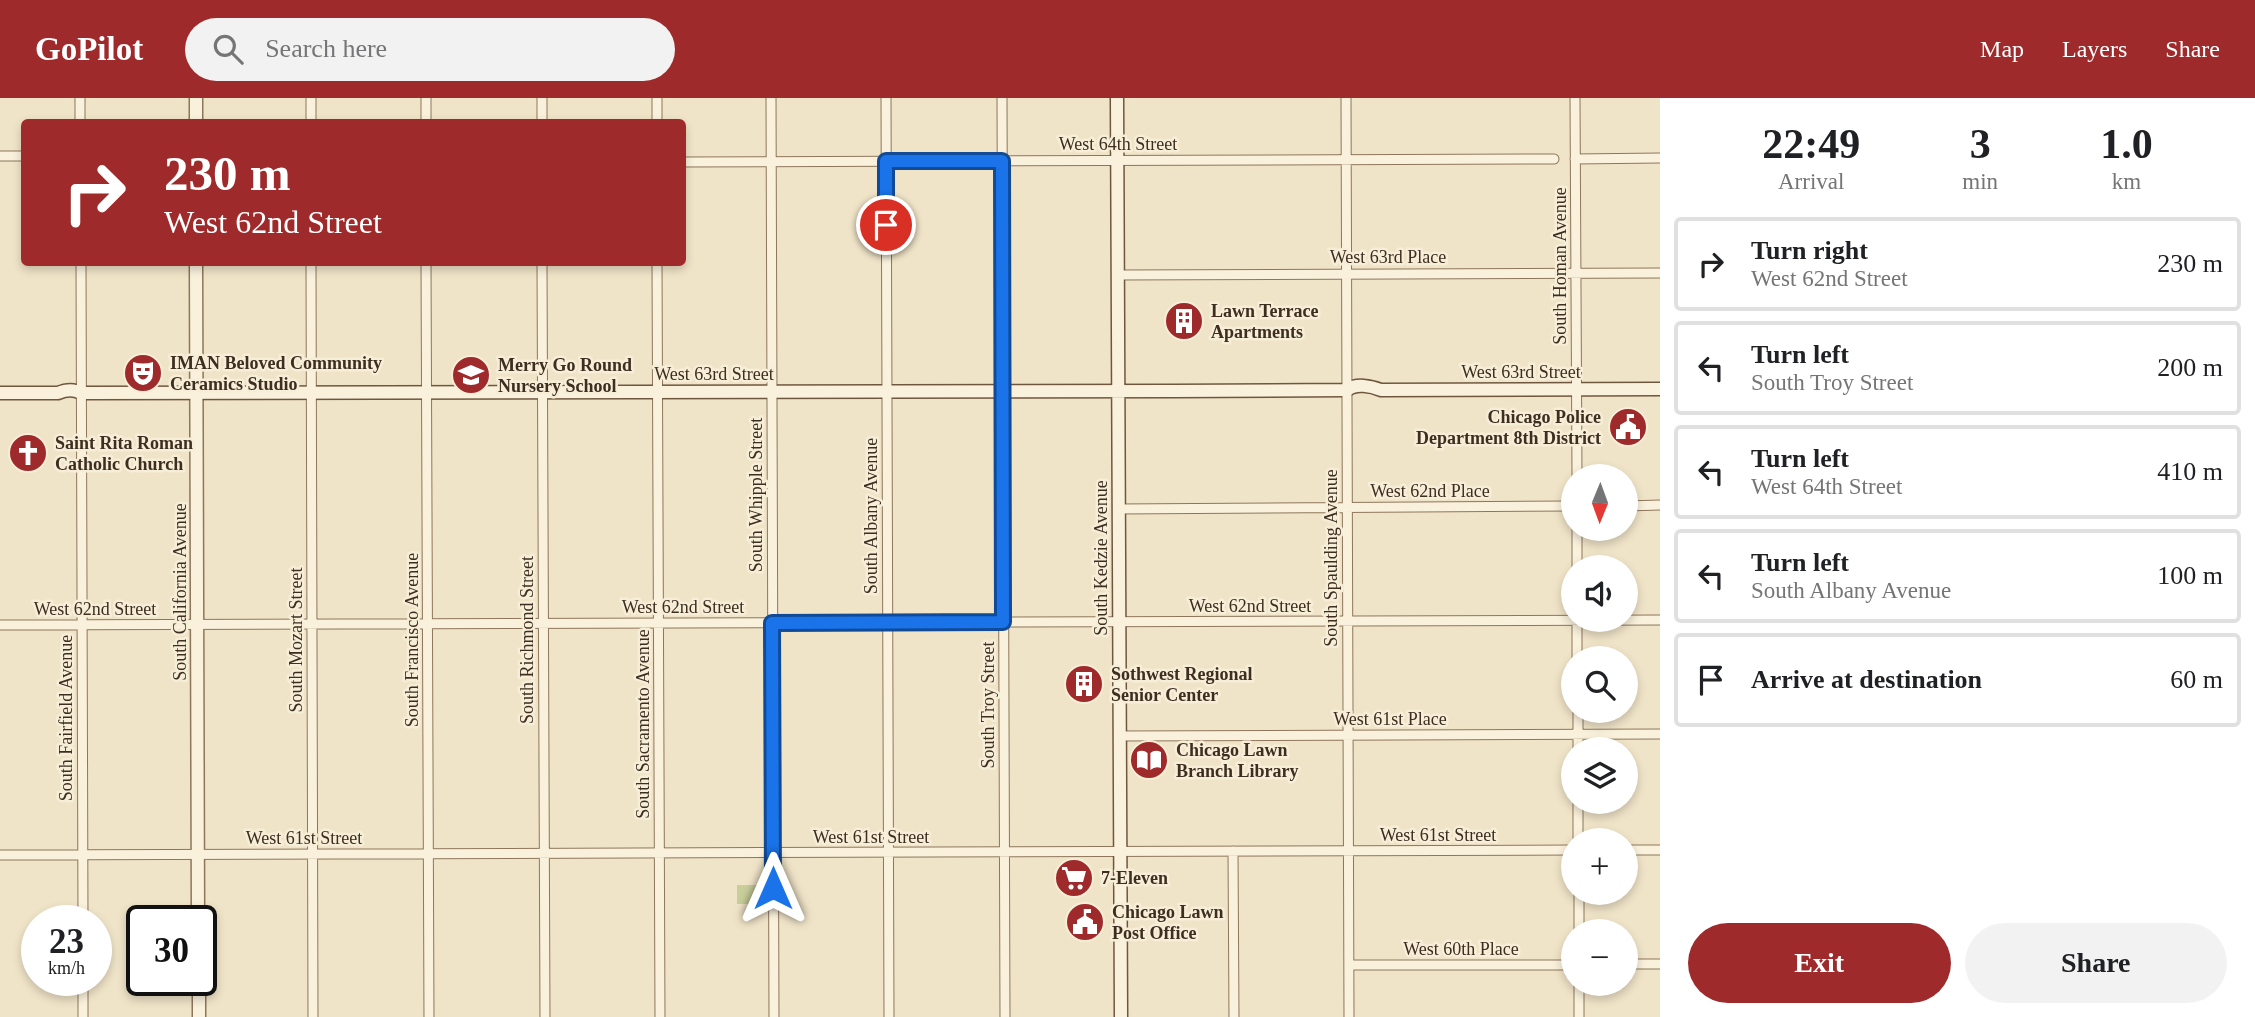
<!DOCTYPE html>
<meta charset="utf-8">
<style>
body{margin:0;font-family:"Times New Roman",serif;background:#f2f2f2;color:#202124;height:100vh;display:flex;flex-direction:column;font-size:26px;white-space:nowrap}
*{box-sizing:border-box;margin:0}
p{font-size:23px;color:#757577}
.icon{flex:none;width:38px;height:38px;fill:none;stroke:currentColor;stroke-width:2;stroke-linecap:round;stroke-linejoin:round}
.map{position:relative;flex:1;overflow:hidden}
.sheet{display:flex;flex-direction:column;background:#fff;width:595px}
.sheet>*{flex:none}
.guide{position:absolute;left:21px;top:21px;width:665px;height:147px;border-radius:7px;box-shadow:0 4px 10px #0003;background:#9e2a2b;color:#fff;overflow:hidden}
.needle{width:46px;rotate:181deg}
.buttons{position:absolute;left:1561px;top:366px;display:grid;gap:14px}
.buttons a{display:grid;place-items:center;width:77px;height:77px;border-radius:50%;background:#fff;box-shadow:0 4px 10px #0003;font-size:35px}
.speed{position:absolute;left:21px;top:807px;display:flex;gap:14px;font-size:35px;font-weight:700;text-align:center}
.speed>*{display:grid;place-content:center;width:91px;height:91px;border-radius:50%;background:#fff;box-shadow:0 4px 10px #0003;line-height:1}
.speed small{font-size:18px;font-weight:400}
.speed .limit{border:4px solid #111;border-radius:10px;background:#fff;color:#111}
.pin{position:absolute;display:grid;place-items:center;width:60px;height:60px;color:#fff;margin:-30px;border:4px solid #fff;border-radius:50%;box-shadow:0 2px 7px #0007}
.me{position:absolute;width:77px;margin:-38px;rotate:0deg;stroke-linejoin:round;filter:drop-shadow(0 0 5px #0008)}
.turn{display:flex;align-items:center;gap:24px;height:147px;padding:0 28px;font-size:32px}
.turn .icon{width:91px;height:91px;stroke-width:2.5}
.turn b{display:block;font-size:49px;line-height:60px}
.eta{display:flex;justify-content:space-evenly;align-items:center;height:119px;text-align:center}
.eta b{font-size:42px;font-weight:700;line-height:49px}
.primary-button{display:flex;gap:14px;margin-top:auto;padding:14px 28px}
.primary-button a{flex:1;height:80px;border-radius:42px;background:#9e2a2b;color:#fff;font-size:28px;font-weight:700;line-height:80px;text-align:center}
.primary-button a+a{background:#f2f2f2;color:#202124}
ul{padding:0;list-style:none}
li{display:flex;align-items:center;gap:21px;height:94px;margin:0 14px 10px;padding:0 14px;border:4px solid #e0e0e0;border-radius:7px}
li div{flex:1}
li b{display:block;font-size:26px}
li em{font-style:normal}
header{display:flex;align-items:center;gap:42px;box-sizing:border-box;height:98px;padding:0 35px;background:#9e2a2b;color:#fff}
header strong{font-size:33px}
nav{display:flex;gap:38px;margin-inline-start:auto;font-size:24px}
.search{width:490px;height:63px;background:#f2f2f2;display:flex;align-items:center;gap:18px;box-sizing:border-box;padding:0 24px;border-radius:38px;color:#757577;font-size:26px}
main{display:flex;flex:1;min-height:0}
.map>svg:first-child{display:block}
.green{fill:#c9cf9b}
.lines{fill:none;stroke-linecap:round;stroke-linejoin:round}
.minor-casing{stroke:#8d765c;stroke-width:11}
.tertiary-casing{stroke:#8d765c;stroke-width:15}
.secondary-casing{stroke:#6f573f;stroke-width:15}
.minor{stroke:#faf1dc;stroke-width:9}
.tertiary{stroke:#faf1dc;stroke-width:12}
.secondary{stroke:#faf1dc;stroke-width:12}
.route-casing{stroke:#114b97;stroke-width:18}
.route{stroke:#1a73e8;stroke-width:12}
.labels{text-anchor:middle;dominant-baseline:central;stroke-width:5;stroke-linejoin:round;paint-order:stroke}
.street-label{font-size:18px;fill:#3d2e20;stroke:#f7eed8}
.poi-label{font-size:18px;font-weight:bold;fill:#3d2e20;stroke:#f7eed8;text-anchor:start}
</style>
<header>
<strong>GoPilot</strong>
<div class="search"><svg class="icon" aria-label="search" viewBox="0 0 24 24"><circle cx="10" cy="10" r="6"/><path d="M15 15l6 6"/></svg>Search here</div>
<nav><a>Map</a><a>Layers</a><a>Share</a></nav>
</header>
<main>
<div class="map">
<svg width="1660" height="919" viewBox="0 0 1660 919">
<rect width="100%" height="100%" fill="#f0e4c8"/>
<path class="green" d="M737,787H763V806H737Z"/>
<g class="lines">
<defs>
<path id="minor" d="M80,0V24
M311,0V24
M426,0V24
M542,0V24
M657,0V24
M771,0L774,919
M886,0L889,919
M1002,0L1005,919
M1346,0L1349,919
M1575,0L1577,378
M0,58H24
M1575,61L1660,60
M682,64L1554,61
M81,164L83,822
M311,164L313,919
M426,164L429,919
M542,164L545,919
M657,164L660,919
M1117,177L1660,175
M1626,408L1660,407
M1118,411L1573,408
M1577,430V469
M1577,522V560
M0,527L1660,522
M1578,612V651
M1119,638L1660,636
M1578,704V742
M1626,752H1660
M1233,753L1234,919
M0,757L1573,752
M1579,794V833
M1626,866H1660
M1349,867H1573
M83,882V919
M1579,886V919"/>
<path id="tertiary" d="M196,0V24
M196,164L198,822
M199,882V919"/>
<path id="secondary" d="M1117,0L1121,919
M0,295H58C65,292 74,291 81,295L1174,293L1347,292C1356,285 1371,288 1381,292L1660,291"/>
</defs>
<use href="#minor" class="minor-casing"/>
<use href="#tertiary" class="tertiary-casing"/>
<use href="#secondary" class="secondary-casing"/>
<use href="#minor" class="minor"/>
<use href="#tertiary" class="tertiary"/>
<use href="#secondary" class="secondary"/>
</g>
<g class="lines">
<defs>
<path id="route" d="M773,790L772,525L1003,524L1002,63H886V127"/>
</defs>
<use href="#route" class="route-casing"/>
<use href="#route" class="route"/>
</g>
<defs>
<symbol id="building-disc" viewBox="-11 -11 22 22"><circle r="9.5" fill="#9e2a2b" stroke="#f7eed8"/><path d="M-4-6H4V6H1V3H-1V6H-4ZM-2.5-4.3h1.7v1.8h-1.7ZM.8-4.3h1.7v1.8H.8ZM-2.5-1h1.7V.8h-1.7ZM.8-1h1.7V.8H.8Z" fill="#fff"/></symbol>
<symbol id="theatre-disc" viewBox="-11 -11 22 22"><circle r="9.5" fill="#9e2a2b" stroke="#f7eed8"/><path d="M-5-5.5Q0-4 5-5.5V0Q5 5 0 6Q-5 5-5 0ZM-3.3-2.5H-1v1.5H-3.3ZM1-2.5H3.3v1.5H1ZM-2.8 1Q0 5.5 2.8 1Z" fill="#fff"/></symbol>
<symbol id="school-disc" viewBox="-11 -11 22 22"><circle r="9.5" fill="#9e2a2b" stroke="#f7eed8"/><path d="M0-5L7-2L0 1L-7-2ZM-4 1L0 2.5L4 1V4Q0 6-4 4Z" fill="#fff"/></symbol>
<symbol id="civic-disc" viewBox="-11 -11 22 22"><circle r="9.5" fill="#9e2a2b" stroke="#f7eed8"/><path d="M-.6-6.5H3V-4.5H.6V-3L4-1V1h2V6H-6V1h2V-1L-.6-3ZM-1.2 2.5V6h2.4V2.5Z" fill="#fff"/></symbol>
<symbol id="church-disc" viewBox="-11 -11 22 22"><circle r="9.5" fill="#9e2a2b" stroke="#f7eed8"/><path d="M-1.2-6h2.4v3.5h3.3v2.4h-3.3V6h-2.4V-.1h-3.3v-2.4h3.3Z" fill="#fff"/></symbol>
<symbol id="library-disc" viewBox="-11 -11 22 22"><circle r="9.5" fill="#9e2a2b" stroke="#f7eed8"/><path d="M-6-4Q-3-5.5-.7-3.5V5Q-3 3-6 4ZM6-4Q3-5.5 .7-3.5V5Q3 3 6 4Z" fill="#fff"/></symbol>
<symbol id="supermarket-disc" viewBox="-11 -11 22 22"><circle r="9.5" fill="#9e2a2b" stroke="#f7eed8"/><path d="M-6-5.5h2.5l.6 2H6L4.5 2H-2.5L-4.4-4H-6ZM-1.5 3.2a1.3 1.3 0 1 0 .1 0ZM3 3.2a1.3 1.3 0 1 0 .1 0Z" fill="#fff"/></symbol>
</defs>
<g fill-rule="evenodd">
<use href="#building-disc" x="1162" y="201" width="44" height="44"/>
<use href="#theatre-disc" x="121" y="253" width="44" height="44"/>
<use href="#school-disc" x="449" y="255" width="44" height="44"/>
<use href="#civic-disc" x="1606" y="307" width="44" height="44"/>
<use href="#church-disc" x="6" y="333" width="44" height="44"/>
<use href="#building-disc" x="1062" y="564" width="44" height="44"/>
<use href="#library-disc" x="1127" y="640" width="44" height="44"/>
<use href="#supermarket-disc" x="1052" y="758" width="44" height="44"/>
<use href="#civic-disc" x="1063" y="802" width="44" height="44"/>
</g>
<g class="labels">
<g class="street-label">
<text x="1118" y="46">West 64th Street</text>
<text x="1388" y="159">West 63rd Place</text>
<text transform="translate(1560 168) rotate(-90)">South Homan Avenue</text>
<text x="1521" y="274">West 63rd Street</text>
<text x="714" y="276">West 63rd Street</text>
<text x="1430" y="393">West 62nd Place</text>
<text transform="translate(756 397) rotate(-90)">South Whipple Street</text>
<text transform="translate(871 418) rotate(-90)">South Albany Avenue</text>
<text transform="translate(1101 460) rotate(-90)">South Kedzie Avenue</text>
<text transform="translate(1331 460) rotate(-90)">South Spaulding Avenue</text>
<text transform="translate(180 494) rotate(-90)">South California Avenue</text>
<text x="1250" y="508">West 62nd Street</text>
<text x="683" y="509">West 62nd Street</text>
<text x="95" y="511">West 62nd Street</text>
<text transform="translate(296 542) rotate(-90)">South Mozart Street</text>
<text transform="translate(412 542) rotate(-90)">South Francisco Avenue</text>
<text transform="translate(527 542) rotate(-90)">South Richmond Street</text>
<text transform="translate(988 607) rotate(-90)">South Troy Street</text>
<text transform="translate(66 620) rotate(-90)">South Fairfield Avenue</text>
<text x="1390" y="621">West 61st Place</text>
<text transform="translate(643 626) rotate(-90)">South Sacramento Avenue</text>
<text x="1438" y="737">West 61st Street</text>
<text x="871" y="739">West 61st Street</text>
<text x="304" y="740">West 61st Street</text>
<text x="1461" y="851">West 60th Place</text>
</g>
<g class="poi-label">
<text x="1211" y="213">Lawn Terrace<tspan x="1211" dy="21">Apartments</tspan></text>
<text x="170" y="265">IMAN Beloved Community<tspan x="170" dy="21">Ceramics Studio</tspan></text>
<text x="498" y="267">Merry Go Round<tspan x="498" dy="21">Nursery School</tspan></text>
<text x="1601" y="319" text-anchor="end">Chicago Police<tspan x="1601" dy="21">Department 8th District</tspan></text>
<text x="55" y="345">Saint Rita Roman<tspan x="55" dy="21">Catholic Church</tspan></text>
<text x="1111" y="576">Sothwest Regional<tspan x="1111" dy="21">Senior Center</tspan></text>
<text x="1176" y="652">Chicago Lawn<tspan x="1176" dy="21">Branch Library</tspan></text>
<text x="1101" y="780">7-Eleven</text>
<text x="1112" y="814">Chicago Lawn<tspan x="1112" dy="21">Post Office</tspan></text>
</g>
</g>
</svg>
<div class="buttons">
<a><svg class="needle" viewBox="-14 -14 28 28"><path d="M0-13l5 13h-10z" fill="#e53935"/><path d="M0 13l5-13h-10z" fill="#757577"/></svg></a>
<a><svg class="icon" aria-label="sound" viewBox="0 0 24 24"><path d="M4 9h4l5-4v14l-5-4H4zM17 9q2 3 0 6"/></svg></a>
<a><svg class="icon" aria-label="search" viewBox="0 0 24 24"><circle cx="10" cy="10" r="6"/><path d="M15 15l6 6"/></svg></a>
<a><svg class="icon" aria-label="layers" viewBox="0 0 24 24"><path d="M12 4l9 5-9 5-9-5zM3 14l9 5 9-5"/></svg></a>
<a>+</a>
<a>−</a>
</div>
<div class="speed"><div>23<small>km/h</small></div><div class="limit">30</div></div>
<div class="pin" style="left:886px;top:127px;background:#d93025"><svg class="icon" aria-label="arrive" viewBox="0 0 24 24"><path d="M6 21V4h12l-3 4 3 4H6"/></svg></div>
<svg class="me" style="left:773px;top:790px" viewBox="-20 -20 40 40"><path d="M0-17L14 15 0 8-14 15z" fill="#1a73e8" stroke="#fff" stroke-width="4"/></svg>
<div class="guide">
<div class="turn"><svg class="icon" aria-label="right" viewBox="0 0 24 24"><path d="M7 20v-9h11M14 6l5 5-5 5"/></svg><div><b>230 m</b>West 62nd Street</div></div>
</div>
</div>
<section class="sheet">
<div class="eta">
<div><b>22:49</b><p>Arrival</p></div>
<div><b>3</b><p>min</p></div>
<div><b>1.0</b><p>km</p></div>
</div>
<ul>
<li><svg class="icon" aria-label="right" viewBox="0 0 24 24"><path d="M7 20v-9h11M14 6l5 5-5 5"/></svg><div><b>Turn right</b><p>West 62nd Street</p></div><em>230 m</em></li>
<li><svg class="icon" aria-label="left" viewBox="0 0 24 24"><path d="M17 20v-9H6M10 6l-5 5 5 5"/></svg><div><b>Turn left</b><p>South Troy Street</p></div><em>200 m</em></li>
<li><svg class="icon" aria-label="left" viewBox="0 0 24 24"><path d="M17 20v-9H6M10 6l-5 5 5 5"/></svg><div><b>Turn left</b><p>West 64th Street</p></div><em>410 m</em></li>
<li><svg class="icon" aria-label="left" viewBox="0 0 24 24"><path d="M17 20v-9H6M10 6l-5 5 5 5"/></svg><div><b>Turn left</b><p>South Albany Avenue</p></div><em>100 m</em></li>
<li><svg class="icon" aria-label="arrive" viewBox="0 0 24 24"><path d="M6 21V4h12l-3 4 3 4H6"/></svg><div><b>Arrive at destination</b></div><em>60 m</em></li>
</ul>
<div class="primary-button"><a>Exit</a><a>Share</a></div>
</section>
</main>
